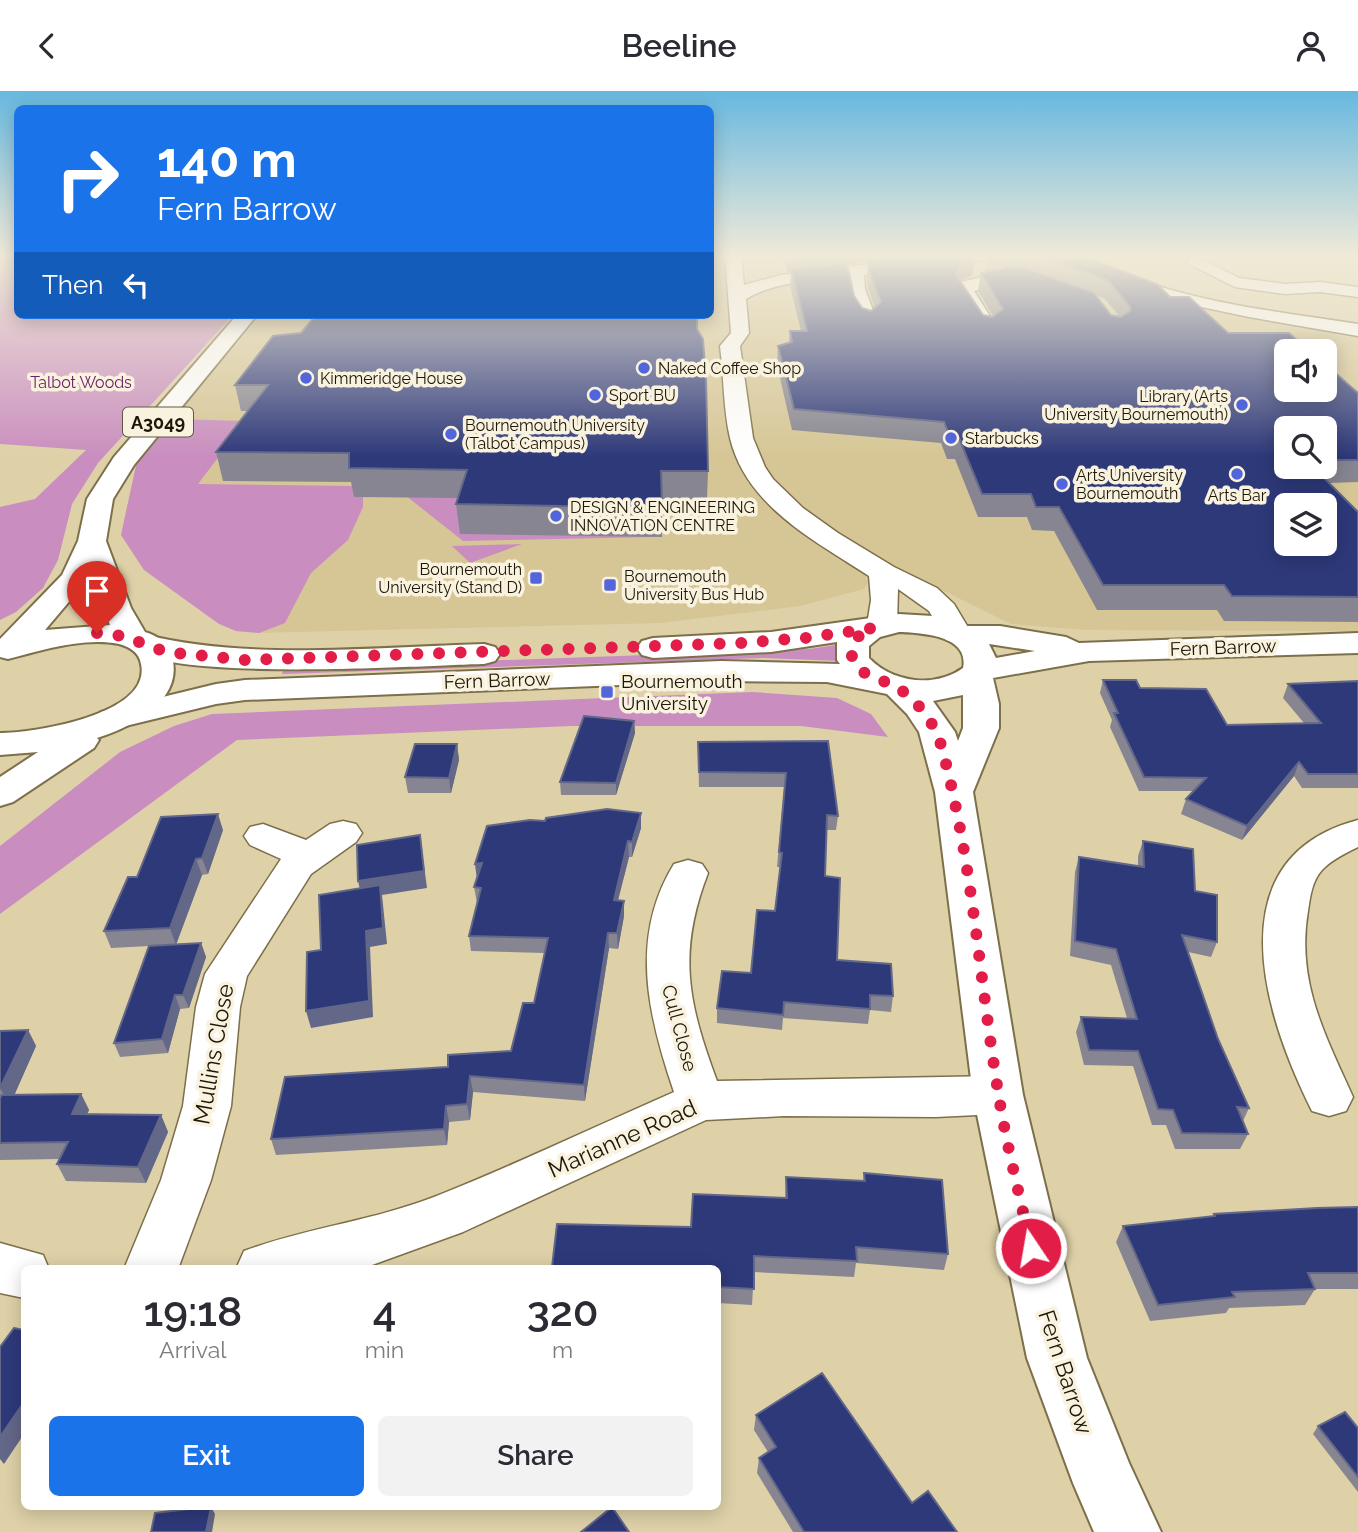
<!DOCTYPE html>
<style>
body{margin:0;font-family:Raleway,sans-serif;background:#f2f2f3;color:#2b2b33;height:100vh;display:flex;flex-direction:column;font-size:26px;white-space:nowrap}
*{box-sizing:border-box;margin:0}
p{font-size:23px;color:#7c7c81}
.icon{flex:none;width:38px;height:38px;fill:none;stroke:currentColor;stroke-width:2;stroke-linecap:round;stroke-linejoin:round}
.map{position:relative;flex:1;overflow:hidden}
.details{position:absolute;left:21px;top:1174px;width:700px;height:245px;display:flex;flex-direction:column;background:#fff;border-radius:10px;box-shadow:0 4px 18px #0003}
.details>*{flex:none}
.top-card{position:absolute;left:14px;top:14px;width:700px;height:214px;border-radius:10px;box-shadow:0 4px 18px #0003;background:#1a73e8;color:#fff;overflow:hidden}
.controls{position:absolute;left:1274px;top:248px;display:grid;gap:14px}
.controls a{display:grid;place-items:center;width:63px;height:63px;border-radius:10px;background:#fff;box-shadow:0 4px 18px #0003;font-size:35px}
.pin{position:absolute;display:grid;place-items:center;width:60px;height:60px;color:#fff;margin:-72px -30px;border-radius:50% 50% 50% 0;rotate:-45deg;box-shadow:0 0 7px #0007}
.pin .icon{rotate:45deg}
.me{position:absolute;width:77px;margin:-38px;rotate:348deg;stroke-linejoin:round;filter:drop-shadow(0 0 5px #0008)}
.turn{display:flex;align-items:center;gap:24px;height:147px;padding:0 28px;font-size:32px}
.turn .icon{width:91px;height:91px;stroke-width:2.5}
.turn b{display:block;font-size:49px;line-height:60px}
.then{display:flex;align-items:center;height:66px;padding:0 28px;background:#0003;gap:14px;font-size:26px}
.eta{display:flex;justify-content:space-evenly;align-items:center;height:119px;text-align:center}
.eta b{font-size:42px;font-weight:600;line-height:49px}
.primary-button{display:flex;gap:14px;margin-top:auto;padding:14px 28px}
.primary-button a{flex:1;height:80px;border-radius:10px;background:#1a73e8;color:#fff;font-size:28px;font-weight:600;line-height:80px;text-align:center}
.primary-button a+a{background:#f2f2f3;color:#2b2b33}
header{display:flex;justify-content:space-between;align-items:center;height:91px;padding:0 28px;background:#fff;font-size:32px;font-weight:600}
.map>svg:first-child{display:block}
.built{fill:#d6c696;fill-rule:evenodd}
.green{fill:#c98ebf}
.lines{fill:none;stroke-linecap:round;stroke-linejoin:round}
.minor-casing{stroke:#7c6f4a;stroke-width:3}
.tertiary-casing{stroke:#7c6f4a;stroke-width:4}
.primary-casing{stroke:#7c6f4a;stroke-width:4}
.minor{fill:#fff;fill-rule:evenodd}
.tertiary{fill:#fff;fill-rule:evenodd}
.primary{fill:#fff;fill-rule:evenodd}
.wall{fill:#868591;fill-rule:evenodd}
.shaded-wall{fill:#636788}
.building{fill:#2e397a;stroke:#636788;stroke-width:2;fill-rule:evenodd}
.route{stroke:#e11d48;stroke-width:12;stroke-dasharray:0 21.6}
.poi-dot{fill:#5365db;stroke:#f9f2de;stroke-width:2.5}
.labels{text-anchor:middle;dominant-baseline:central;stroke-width:7;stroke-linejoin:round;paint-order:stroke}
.far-poi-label{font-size:16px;fill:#1c1708;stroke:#f9f2de;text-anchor:start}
.far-park-label{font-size:16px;fill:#6f2066;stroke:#f9f2de}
.shield{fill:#f9f2de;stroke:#5e5948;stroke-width:2}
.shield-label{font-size:18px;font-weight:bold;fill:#1c1708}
.street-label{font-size:19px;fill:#1c1708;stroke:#f9f2de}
.poi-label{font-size:19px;fill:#1c1708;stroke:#f9f2de;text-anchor:start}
.near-street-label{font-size:23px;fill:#1c1708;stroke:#f9f2de}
</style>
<header><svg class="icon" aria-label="back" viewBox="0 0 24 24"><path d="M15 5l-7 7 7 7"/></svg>Beeline<svg class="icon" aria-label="person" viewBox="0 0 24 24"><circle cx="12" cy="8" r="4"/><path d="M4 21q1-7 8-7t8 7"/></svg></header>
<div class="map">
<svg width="1358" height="1441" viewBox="0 0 1358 1441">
<rect width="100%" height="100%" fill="#ded1a8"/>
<path class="built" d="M711,164H1053L1165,203L1358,239V540L1085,539L1011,533L934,495L921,499L867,470L865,483L868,491L864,498L800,515L661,532L258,542L236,540L144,479L121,444L137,370L262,224H710ZM1286,261H1325V299H1286ZM1286,338H1325V376H1286ZM1286,415H1325V453H1286Z"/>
<path class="green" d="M0,164H17L18,224H233L98,372L72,413L58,469L43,497L16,521L0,529V416L35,408L86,359L0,353Z
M173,328L246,330L198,393L353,395L363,404V416L348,449L311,482L285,532L259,542L236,540L219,533L144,479L121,444L137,370Z
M405,404L470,405L651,443L652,446L463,450Z
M522,453L470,472L452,455Z
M836,554L841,570L763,567L282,583L284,577L809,558Z
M752,601L837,607L871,623L888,646L801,635H572L237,649L0,823V755L120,661L174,635L212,623Z"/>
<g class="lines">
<defs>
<path id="minor" d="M725,164H741L744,194L781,184L941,164H990L982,169L864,184L865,198L877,230L868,236C852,232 847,200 848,186C813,190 776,190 746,208L749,242L740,255L753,347L765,376L773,388L803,417L838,442L894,476L937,497L954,513L972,543L968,549L957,552L946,549L929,520L898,498L897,534L893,540L882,543L871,540L867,534L871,509L869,485C815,450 746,415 730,347C723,317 724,285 720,255L731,242Z
M1045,164C1088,164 1127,186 1168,198C1229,216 1295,223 1358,233V245L1249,226L1159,207L1047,167Z
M1195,165L1239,187L1285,193L1320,191L1358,196V206L1320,201L1285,203L1235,196L1189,173L1187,170L1189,167Z
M994,178L1007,187L1005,191L974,200L997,236L988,242L981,240L956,200L960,191L987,185L988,179Z
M1358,729V756C1346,762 1331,769 1322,779C1312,790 1310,806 1308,820C1296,890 1325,944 1353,1006L1346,1020L1329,1025L1312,1020C1264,924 1214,767 1358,729Z
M343,730L356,733L362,742L356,751L311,783L247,885L240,916L231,1015L211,1089L178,1178H124L161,1089L183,1015L196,916L205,883L281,768L250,754L244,745L250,736L263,733L306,749L330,733Z
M688,769L702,773L708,782C677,862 688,912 717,990L998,985L1015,990L1022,1004L1015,1018L998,1023L936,1026L784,1025L706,1029L463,1141L361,1178H236L244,1160C305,1137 372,1130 434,1106C515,1074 594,1036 674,1001C648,925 629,846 674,773Z
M0,1152L43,1164L49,1178H24V1207L0,1202Z"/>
<path id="tertiary" d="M899,523L933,525L966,535H1000L1066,546L1079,552L1358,542V562L1089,570L993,587L999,613V637L973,701L1023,1004L1087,1267L1129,1372L1161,1441H1094L1073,1392L1027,1267L973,1004L935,701L919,641L907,623L887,603L827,591L721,590L245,609L216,613L113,638L101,635L96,628L101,621L216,593L245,589L721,570L840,573L837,569V551L771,561L653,567L642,564L637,557L642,550L653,547L771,541ZM899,541C921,542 970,544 963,577C935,597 893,592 869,567V555L880,546ZM989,553L1035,560L996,567ZM963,604V637L958,650L955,641L933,610Z
M142,543C250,570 373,556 484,553L495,556L500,563L495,570L484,573C428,574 153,593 126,553L131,546Z"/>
<path id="primary" d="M237,224H257L134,374L113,408L106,450L131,517L145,541C157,544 169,554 172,566C184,609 132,636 97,647L99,649L94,657L13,711L0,715V686L38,661L0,664V642C33,642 152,624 141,573C139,561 130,556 119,553C83,546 43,559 8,568L0,566V548L62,484L78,450L87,408L114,366ZM90,486L110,534L45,539Z"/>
</defs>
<use href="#minor" class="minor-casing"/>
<use href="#tertiary" class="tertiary-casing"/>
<use href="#primary" class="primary-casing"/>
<use href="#minor" class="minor"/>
<use href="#tertiary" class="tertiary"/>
<use href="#primary" class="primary"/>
</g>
<path class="wall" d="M783,164H902V165L975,168L972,185L960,189L983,224L993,225L978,200L981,182L1005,176L986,174L988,164H1080L1170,206L1228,242L1358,302V391L1329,392L1358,421V531L1224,530L1217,519H1097L1054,440L1032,439L1027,426H978L955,368H947L941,352L792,339L777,274L778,255L789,252L790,240H801L790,195L791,180L787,181ZM868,170L867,186L868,197L875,217L871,220L862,217L854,205L847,173ZM1095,204L1105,208L1119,225L1111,224ZM1325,338V376H1286Z
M301,242L708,380L707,409L662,408V446L460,443L456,413L458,407L354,406L351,391L223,390L216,361L248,320H241L235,294Z
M1103,589L1140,597L1227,634L1304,632L1283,607L1288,593L1358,590V697H1302L1294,685L1242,749L1181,723L1186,708L1193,700H1139L1110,636L1112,629L1100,602Z
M634,630L635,642L616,704H561L560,691Z
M828,650L838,725L836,739H827L825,785L837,869L893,905L891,921L870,919L868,933L783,927L782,939L717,932V917L751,882L775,820L780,776H777L784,696H699L698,651Z
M457,653L459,669L451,702H408L405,686Z
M641,722V737L632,766H629L618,809L624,810V825L618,858L609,857L585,1010L473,1001L470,1029L449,1031L447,1054L276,1064L271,1048L448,976L511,960L534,912L544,862L471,860L469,845L477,812L474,796L545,730Z
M223,739L208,783L202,784L176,853L201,852L206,866L189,917L180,918L168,962L120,966L114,952L149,855L111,857L104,840L137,786Z
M1143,750L1195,800L1217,851L1211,866L1188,861L1218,948L1249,1017L1243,1030L1248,1043L1240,1058H1175L1166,1034H1152L1133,975L1084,974L1076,941L1081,926L1127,927L1111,874L1070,865L1075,781L1079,766L1138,776V765Z
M28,939L36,955L14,1004L81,1003L89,1019L87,1023L161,1024L168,1041L146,1092L66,1090L57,1073L60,1068L0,1069V940Z
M864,1082L948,1163L944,1179L856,1172L854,1186L754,1181L752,1214L718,1212V1178L552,1176L691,1136L785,1107L786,1086L863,1090Z
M1358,1116V1198H1315L1305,1214L1229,1217L1226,1222L1150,1230L1116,1151L1123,1135L1213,1125L1214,1123Z
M756,1324L912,1412L957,1441H793L757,1382L759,1367L768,1361L754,1339Z
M1318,1335L1358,1337V1401L1313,1343Z"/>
<path class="shaded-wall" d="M710,164H719L710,171Z
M806,164H902V166L787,181L788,166Z
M975,168L972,185L958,190L956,184L960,173Z
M634,630L635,642L616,704V692Z
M457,653L459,669L451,702L449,687Z
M1299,671L1294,685L1242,749L1247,735Z
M641,722V737L632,766V751Z
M218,723L223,739L208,783L202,767Z
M420,744L427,797L382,804L387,853L370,856L373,926L311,937L306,920L362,807L358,790Z
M628,750L629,766L614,825V809Z
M196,768L202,784L176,854L170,837Z
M482,772L477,789L475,773Z
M624,810V825L618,858L617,842Z
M608,842L609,857L585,1010L584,994Z
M201,852L206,866L189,917L183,904Z
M175,904L180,918L168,962L162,948Z
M28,939L36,955L10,1014L0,997Z
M470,985L473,1001L470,1029L467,1013Z
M81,1003L89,1019L80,1039L72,1023Z
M446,1015L449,1031L447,1054L444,1038Z
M161,1024L168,1041L146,1092L138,1076Z
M24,1311V1343L4,1373L0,1368V1346Z
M211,1416L215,1423L212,1441H206Z"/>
<path class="building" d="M787,164H806L788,166Z
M912,164H964L975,168L960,173L956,184L983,224L992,226L1003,218L981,182L1009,176L1026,177L1094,202L1111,224L1121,226L1130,220V216L1109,190L1038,164H1080L1157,193L1170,206H1189L1228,242H1289L1310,261H1286V299H1325V273L1358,302V369H1325V338H1286V376H1313L1358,421V506L1232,505L1224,494H1103L1059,416H1036L1031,403H982L959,347L950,346L944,331L794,318L778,255L792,251L790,240H807L791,178L847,172L854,205L862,217L871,220L881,211L869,180L868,169ZM1286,415H1325V453H1286Z
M316,224H697V238L703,248L706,289L708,380H661L662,417L456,413L467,379L349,377V362L216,361L268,294H235L273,245L301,242Z
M1103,589H1136L1140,597L1206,598L1227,634L1321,632L1288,593L1358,590V683H1308L1299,671L1247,735L1186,708L1206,687L1144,686L1114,622H1118Z
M584,625L634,630L616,692L560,691Z
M828,650L838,725L827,724L825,785L840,787L837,869L891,873L893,905L870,904V918L784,911L783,924L717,917L722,880L751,882L757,819L775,820L782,762L779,761L786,682L699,681L698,651Z
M415,653H457L449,687L405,686Z
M607,718L641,722L632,751L628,750L614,809L624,810L617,842H608L584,994L470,985L467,1013L446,1015L444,1038L271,1048L285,986L448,976V964L511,960L523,912H534L548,847L469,845L481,797L474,796L482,772L475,773L487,735L530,729L545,730L546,727Z
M218,723L202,767L196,768L170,837L104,840L128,786H137L161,726Z
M420,744L424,780L358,790L357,754Z
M1143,750L1193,758L1195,800L1217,804V851L1182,844L1218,948L1249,1017L1237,1016L1248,1043L1182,1042L1173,1019L1158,1018L1138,960L1089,959L1081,926L1137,928L1116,858L1075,850L1079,766L1144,776Z
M380,794L383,837L366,840L369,910L306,920L307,861L321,859L319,804Z
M201,852L183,904H175L162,948L114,952L149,855Z
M28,939L0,997V940Z
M81,1003L72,1023L161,1024L138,1076L57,1073L68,1051L0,1052V1007L2,1004Z
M864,1082L942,1089L948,1163L856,1156L857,1170L754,1165V1198L718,1196V1178H475V1175L552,1176L557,1133L691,1136L693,1103L787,1107L786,1086L865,1090Z
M1358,1116V1182H1308L1315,1198L1232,1201L1235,1206L1158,1214L1123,1135L1215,1125L1214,1123L1317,1117Z
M14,1237L24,1239V1311L0,1346V1256Z
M822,1282L912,1412L928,1400L957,1441H804L759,1367L776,1356L756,1324Z
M1345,1321L1358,1337V1386L1318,1335Z
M206,1416H211L206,1441H151L155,1422Z
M612,1416L629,1441H581Z"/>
<linearGradient id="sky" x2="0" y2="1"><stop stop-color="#67b8e0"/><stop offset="0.45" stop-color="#f0ead8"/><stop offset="1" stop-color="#f0ead8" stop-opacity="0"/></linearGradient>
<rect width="1358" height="366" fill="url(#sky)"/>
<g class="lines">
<path class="route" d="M97,542L123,545L166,561L245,569L740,552L805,547L874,537C864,541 853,546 852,558C848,586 887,587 901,599C919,612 935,633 941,654C972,766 979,885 998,1000C1006,1053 1020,1105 1031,1157"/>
</g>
<g class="poi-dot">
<circle cx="644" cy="277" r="7"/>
<circle cx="306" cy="287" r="7"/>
<circle cx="595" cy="304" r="7"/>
<circle cx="1242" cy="314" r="7"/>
<circle cx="451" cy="343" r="7"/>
<circle cx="951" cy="347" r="7"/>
<circle cx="1237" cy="383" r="7"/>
<circle cx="1062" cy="393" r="7"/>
<circle cx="556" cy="425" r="7"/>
<rect x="529" y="480" width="14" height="14" rx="3.5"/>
<rect x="603" y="487" width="14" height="14" rx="3.5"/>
<rect x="600" y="594" width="14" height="14" rx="3.5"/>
</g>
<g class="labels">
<g class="far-poi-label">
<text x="658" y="277">Naked Coffee Shop</text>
<text x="320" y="287">Kimmeridge House</text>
<text x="609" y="304">Sport BU</text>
<text x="1228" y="305" text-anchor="end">Library (Arts<tspan x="1228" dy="18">University Bournemouth)</tspan></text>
<text x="465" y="334">Bournemouth University<tspan x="465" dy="18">(Talbot Campus)</tspan></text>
<text x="965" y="347">Starbucks</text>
<text x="1076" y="384">Arts University<tspan x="1076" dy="18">Bournemouth</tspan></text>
<text x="1237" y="404" text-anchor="middle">Arts Bar</text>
<text x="570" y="416">DESIGN &amp; ENGINEERING<tspan x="570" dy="18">INNOVATION CENTRE</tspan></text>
<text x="522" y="478" text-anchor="end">Bournemouth<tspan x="522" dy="18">University (Stand D)</tspan></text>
<text x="624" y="485">Bournemouth<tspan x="624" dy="18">University Bus Hub</tspan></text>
</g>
<g class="far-park-label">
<text x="81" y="291">Talbot Woods</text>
</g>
<rect class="shield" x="123" y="316.5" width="70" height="29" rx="5"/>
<g class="shield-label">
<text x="158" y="331">A3049</text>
</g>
<g class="street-label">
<text transform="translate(1223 556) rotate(-2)">Fern Barrow</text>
<text transform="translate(497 589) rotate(-2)">Fern Barrow</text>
<text transform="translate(680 937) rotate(75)">Cull Close</text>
</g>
<g class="poi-label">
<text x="621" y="590">Bournemouth<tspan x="621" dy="22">University</tspan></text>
</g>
<g class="near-street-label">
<text transform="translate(213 963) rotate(-80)">Mullins Close</text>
<text transform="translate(622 1047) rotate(-24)">Marianne Road</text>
<text transform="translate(1066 1281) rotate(72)">Fern Barrow</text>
</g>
</g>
</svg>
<div class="controls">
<a><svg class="icon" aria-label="sound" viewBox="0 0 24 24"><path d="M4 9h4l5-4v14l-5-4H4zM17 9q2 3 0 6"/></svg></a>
<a><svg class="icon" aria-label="search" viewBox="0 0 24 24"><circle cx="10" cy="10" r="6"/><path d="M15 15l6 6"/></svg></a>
<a><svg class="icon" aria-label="layers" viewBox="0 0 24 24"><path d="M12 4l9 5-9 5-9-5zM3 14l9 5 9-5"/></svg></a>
</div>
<div class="pin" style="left:97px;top:542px;background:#d93025"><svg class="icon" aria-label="arrive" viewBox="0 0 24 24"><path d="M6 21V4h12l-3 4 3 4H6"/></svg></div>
<svg class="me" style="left:1031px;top:1157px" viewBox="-20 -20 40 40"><circle r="17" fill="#e11d48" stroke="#fff" stroke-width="3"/><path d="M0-11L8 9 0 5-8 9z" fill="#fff"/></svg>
<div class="top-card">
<div class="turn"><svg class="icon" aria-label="right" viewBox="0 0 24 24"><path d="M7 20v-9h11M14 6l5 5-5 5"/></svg><div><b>140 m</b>Fern Barrow</div></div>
<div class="then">Then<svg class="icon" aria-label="left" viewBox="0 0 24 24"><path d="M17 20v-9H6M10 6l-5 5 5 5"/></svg></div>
</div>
<section class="details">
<div class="eta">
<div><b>19:18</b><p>Arrival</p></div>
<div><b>4</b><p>min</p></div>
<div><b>320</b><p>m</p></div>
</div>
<div class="primary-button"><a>Exit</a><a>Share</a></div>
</section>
</div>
